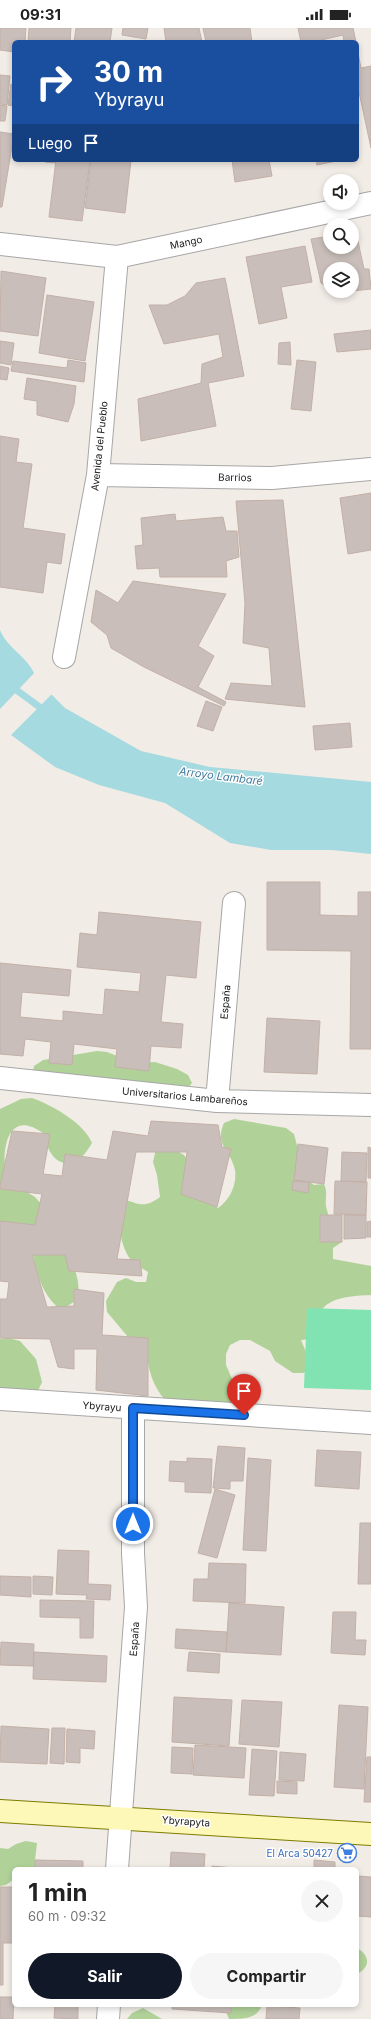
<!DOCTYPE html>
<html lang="es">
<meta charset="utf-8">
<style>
body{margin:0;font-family:Inter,sans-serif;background:#f6f6f6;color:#222;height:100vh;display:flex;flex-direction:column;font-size:15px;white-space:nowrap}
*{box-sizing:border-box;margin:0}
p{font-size:13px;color:#767676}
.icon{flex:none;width:22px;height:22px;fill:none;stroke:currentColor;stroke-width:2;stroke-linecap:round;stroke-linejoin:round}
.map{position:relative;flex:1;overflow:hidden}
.side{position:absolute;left:12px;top:1839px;width:347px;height:140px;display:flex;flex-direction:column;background:#fff;border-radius:6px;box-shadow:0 2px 6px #0003}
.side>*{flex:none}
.guide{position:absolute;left:12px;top:12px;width:347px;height:122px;border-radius:6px;box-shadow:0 2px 6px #0003;background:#1a4fa0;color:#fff;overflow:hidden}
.buttons{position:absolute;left:323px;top:146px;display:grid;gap:8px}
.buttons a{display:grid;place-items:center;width:36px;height:36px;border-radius:50%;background:#fff;box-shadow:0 2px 6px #0003;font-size:20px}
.pin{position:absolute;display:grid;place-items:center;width:34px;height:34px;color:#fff;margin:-41px -17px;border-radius:50% 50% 50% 0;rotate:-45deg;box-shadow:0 0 4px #0007}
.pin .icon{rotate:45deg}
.me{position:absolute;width:44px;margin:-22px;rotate:0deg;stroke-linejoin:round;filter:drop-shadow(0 0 3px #0008)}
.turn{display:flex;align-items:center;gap:14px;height:84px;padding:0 16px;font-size:18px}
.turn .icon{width:52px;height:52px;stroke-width:2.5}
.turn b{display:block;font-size:28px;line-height:34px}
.then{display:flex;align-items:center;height:38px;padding:0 16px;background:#0003;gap:8px;font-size:15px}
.round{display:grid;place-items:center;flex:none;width:42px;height:42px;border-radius:21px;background:#f6f6f6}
.summary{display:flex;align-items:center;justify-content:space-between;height:68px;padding:0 16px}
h1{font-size:24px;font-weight:700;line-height:30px}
.cta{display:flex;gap:8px;margin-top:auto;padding:8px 16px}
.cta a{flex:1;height:46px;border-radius:24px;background:#111827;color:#fff;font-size:16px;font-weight:700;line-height:46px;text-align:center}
.cta a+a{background:#f6f6f6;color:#222}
.status{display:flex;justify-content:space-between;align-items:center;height:28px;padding:0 20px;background:#fff;direction:ltr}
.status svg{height:11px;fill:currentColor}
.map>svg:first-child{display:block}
.forest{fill:#b0d299}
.pitch{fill:#80e3b1}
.water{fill:#a4dae0}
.pier{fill:#f1ece6}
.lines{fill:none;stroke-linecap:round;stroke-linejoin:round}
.stream{stroke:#a4dae0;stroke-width:7}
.building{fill:#c9beb9;stroke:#c3b0a7}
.street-casing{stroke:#a7a7a7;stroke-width:24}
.secondary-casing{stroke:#7e7c00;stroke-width:24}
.street{stroke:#fff;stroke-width:22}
.secondary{stroke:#fdf8b8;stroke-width:22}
.route-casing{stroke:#114b97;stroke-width:10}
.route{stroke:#1a73e8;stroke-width:7}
.labels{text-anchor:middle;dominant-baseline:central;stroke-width:3;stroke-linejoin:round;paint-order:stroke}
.street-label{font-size:10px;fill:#202020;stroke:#fff}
.shop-label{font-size:10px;fill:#366cbe;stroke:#fff;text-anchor:end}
.water-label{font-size:11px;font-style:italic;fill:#3f799c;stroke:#fff}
</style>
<div class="status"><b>09:31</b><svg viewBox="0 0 49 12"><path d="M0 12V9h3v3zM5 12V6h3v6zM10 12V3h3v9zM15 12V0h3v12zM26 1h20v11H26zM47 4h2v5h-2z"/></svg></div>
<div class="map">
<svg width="371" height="1991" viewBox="0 0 371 1991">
<rect width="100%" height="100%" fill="#f1ece6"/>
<path class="forest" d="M97,1023L107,1024L135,1035L155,1034L177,1041L188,1047L192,1055L186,1062L32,1048L34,1038L43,1032Z
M32,1070C52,1077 84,1095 92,1115C75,1146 50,1140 44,1106C7,1078 0,1124 7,1152L35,1169L42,1177C53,1197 86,1248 77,1269C74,1276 67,1278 60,1281C42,1267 35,1243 32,1221L0,1197V1081L21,1071Z
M234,1091L286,1100L294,1106L306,1151L314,1157L324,1156C328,1165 325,1169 326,1178C328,1190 336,1202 342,1214L333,1220V1231L371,1238V1267C355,1268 328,1268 320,1285C316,1293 314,1303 311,1311L301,1312L313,1341L303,1345H293L275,1333L270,1323L250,1312H240L230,1317L226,1326V1337L236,1360L237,1372L206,1381L171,1379C156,1363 149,1349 147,1326L128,1309L107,1284L106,1273L117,1254L126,1250L136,1254H146L148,1244C142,1240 133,1236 130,1231C118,1213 119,1191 118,1171C138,1173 141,1183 160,1169L157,1147L153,1134L156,1121L165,1116L184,1127L192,1138L208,1175L218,1180C230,1172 237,1157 235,1142C231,1122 214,1117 224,1095Z
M8,1310L20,1313L36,1331L42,1354L38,1363L0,1361V1311Z
M26,1813L37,1815L35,1832H47V1841H14V1851L6,1857L0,1858V1820L8,1821L16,1816Z
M357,1920C370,1927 371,1939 357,1946Z
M223,1977H262C257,1991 244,1991 229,1991Z
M143,1980L162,1991H127L132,1985Z"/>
<path class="pitch" d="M307,1280L371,1282V1362L304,1360Z"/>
<path class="water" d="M0,602C7,620 27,628 35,647L0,685Z
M49,664L65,680L141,723L210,739L371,754V826L332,822H271L230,815L165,775L99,757L55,739L11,707Z"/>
<path class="pier" d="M36,643L37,648L0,687V681Z
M47,662L53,665L9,709V706Z"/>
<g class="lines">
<path class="stream" d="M0,650L45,683"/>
</g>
<path class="building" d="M0,0H26L25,14H14V24L0,22Z
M29,0H71L70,14H28Z
M76,0H112L110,14H74Z
M123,0H148L146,11L122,7Z
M164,0H199L202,14H166Z
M203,0H250L252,14H206Z
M298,0H353L356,14H344L343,7L313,14H301Z
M357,20L361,40L371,38V120L359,64H357Z
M0,47L10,48L7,77L0,76Z
M11,56L14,57V78L8,77Z
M0,77L7,78L5,93H0Z
M0,104L14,106L2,179H0Z
M46,132H56V135L45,134Z
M56,132L90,133L82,193L49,189Z
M91,132H131L125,185L85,180Z
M232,132H269L272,148L235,154Z
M316,132H341L317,137Z
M356,204L364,241H369L371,261L352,263V241H330V262L321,255L311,211L330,208V219H352V205Z
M305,218L312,254L281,259L287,290L259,296L246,229Z
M1,243L46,250L38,308L0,303Z
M225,250L244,348L208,355L216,398L141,413L138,371L201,355L202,336L223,329L219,306L164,316L149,277H167L185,268L196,255Z
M47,267L94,274L85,333L39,325Z
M371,302V321L337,324L334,306Z
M0,313L14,315L11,337L0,335Z
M290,314L291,337L278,336L279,315Z
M68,332L86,335L84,354L11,343L13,333L67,340Z
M297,332L316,334L311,383L291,381Z
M0,338L9,340L7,352L0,351Z
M27,350L76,358L74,376L68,394L37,387V373L24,371Z
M0,408L19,411L16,434L32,436L23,500L65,506L61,536L47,534L43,565L0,559Z
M371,465V522L348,526L340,470Z
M283,472L305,679L225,671L231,655L272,658L269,620L243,615L245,575L236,473Z
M175,486L176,493L223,489L226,503H237L239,529L226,533L227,549H160L159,540L137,541L135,518L143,517L141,490Z
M133,553L226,566L198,618L214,628L198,659L226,674L224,678L144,639L111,620L107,607L91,594L96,562L118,575Z
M206,673L222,679L213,703L197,698Z
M350,695L352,719L315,722L313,698Z
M267,854H320V887L358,888V864H371V1021H350L351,923L267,922Z
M99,884L201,894L196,950L166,947L161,994L183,996L181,1020L151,1018L149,1043L115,1039L117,1021L74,1016L72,1037L49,1035L51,1014L25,1011L23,1028L0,1026V935L71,942L69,968L22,964L20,989L63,993V983L103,987L105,961L139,964L141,945L77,939L80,905L97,907Z
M267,990L320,993L317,1046L264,1044Z
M151,1093L218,1097L222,1119L231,1121L217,1179L181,1166L187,1124H136L117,1231L140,1232L142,1248L69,1243L65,1227H32L47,1279L74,1278V1261L104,1265L102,1307L148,1310V1368L96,1362L97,1321H74V1341L58,1339L50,1311L0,1310V1271H7L9,1254L0,1253V1193L35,1197L42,1166L0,1161V1158L12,1103L50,1106L43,1146L62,1148L65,1126L107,1132L113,1103L148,1108Z
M298,1116L328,1120L324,1156L294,1152Z
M368,1119L371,1120V1150H368Z
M342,1124L367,1125L366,1154L341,1153Z
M293,1153L309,1154L308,1165L292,1162Z
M335,1153L367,1154L366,1187L334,1186Z
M320,1187H342V1214H320Z
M344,1187H366V1210L344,1211Z
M371,1193V1209H367V1194Z
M218,1418L245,1420L243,1453H230V1461L213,1460Z
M317,1422L361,1424L359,1461L315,1458Z
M187,1430L212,1431L211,1465L185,1464V1454L169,1453L170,1433L187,1434Z
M248,1430L271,1432L266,1523L243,1522Z
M215,1461L235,1467L217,1530L198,1525Z
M360,1495H371V1556H358Z
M58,1522L89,1523L88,1556L111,1557L110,1572L86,1571L87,1567L56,1566Z
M209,1535L246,1536L245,1575L193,1573L194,1551H208Z
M0,1548L31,1549V1569L0,1567Z
M33,1548L53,1549L52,1567L33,1566Z
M40,1572L94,1573L93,1610H80V1590L40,1589Z
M229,1575L284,1579L281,1627L226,1624Z
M333,1584H356L355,1612H366L365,1627L331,1625Z
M176,1601L227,1604L226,1624L175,1620Z
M1,1614L34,1616L33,1638L0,1637Z
M34,1624L107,1628L106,1654L33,1651Z
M189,1624L220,1626L219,1645L187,1643Z
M174,1669L232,1672L229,1718L172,1714Z
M242,1672L282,1674L279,1719L239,1716Z
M339,1677L368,1679L364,1761L334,1759Z
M1,1698L49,1701L47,1736L0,1734Z
M52,1700H65L64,1736L50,1735Z
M67,1701L95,1703L94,1721L80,1720V1735L66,1734Z
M195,1717L246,1720L244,1750L193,1747Z
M172,1719L193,1720L192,1746L171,1745Z
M252,1721L277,1723L274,1768L249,1767Z
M280,1724L306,1726L304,1753L279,1752Z
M367,1729H371V1774H364Z
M277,1753L297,1754V1766L277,1765Z
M171,1824L205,1826L204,1841H170Z
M35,1832L83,1833V1841H35Z
M314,1832L335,1834V1841H314Z
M212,1838L246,1841H212Z
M357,1848L371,1849V1889L357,1888Z
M0,1859H14V1915H3V1957H0Z
M0,1969H14L13,1991H0Z
M55,1977H78V1991L54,1990Z
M172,1977H231V1985L172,1981Z
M267,1978L300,1980L299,1991H266Z"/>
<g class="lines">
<defs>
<path id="street" d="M0,216L117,229L371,175
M98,447L272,450L371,441
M64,629L98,447L117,229
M0,1050L217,1073L371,1077
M217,1073L234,875
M0,1371L371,1395
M117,1841L136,1579L133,1525V1380
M108,1991L109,1977"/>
<path id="secondary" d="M0,1783L371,1806"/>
</defs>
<use href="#street" class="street-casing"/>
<use href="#secondary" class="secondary-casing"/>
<use href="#street" class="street"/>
<use href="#secondary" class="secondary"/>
</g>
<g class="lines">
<defs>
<path id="route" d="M133,1496V1380L244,1387"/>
</defs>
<use href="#route" class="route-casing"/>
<use href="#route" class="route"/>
</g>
<defs>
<symbol id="supermarket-ring" viewBox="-11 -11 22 22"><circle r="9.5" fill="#fff" stroke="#3f7fe0" stroke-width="1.5"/><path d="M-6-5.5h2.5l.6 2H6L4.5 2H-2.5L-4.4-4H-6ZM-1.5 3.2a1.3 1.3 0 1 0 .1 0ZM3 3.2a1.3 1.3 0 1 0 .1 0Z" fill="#3f7fe0"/></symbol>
</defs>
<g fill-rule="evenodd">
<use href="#supermarket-ring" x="336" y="1814" width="22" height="22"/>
</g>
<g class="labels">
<g class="street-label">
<text transform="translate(186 214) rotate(-12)">Mango</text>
<text transform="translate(99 418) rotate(-84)">Avenida del Pueblo</text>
<text transform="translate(235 449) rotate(1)">Barrios</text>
<text transform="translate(225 974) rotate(-85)">España</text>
<text transform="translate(185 1068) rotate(5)">Universitarios Lambareños</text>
<text transform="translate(102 1378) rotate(4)">Ybyrayu</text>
<text transform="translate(134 1611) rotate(-86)">España</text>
<text transform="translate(186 1793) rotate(4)">Ybyrapyta</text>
</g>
<g class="shop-label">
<text x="333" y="1825">El Arca 50427</text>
</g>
<g class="water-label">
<text transform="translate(221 748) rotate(7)">Arroyo Lambaré</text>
</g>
</g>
</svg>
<div class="buttons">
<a><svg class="icon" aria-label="sound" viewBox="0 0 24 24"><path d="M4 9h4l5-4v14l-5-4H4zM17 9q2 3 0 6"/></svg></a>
<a><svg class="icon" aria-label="search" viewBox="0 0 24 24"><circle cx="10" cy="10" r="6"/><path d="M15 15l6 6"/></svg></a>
<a><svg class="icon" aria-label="layers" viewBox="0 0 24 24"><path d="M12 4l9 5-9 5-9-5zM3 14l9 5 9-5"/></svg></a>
</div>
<div class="pin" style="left:244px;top:1387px;background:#d93025"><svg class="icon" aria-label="arrive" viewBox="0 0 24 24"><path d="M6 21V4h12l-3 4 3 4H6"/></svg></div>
<svg class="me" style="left:133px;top:1496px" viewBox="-20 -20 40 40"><circle r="17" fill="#1a73e8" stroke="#fff" stroke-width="3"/><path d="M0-11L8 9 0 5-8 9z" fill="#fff"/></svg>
<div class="guide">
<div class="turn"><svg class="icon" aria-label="right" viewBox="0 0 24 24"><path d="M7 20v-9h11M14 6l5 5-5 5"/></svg><div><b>30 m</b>Ybyrayu</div></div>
<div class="then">Luego<svg class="icon" aria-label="arrive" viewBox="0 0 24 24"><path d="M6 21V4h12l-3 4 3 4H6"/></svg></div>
</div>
<section class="side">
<div class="summary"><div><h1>1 min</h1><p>60 m · 09:32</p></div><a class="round"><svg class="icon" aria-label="close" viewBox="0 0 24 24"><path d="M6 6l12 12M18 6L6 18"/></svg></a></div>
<div class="cta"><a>Salir</a><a>Compartir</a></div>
</section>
</div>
